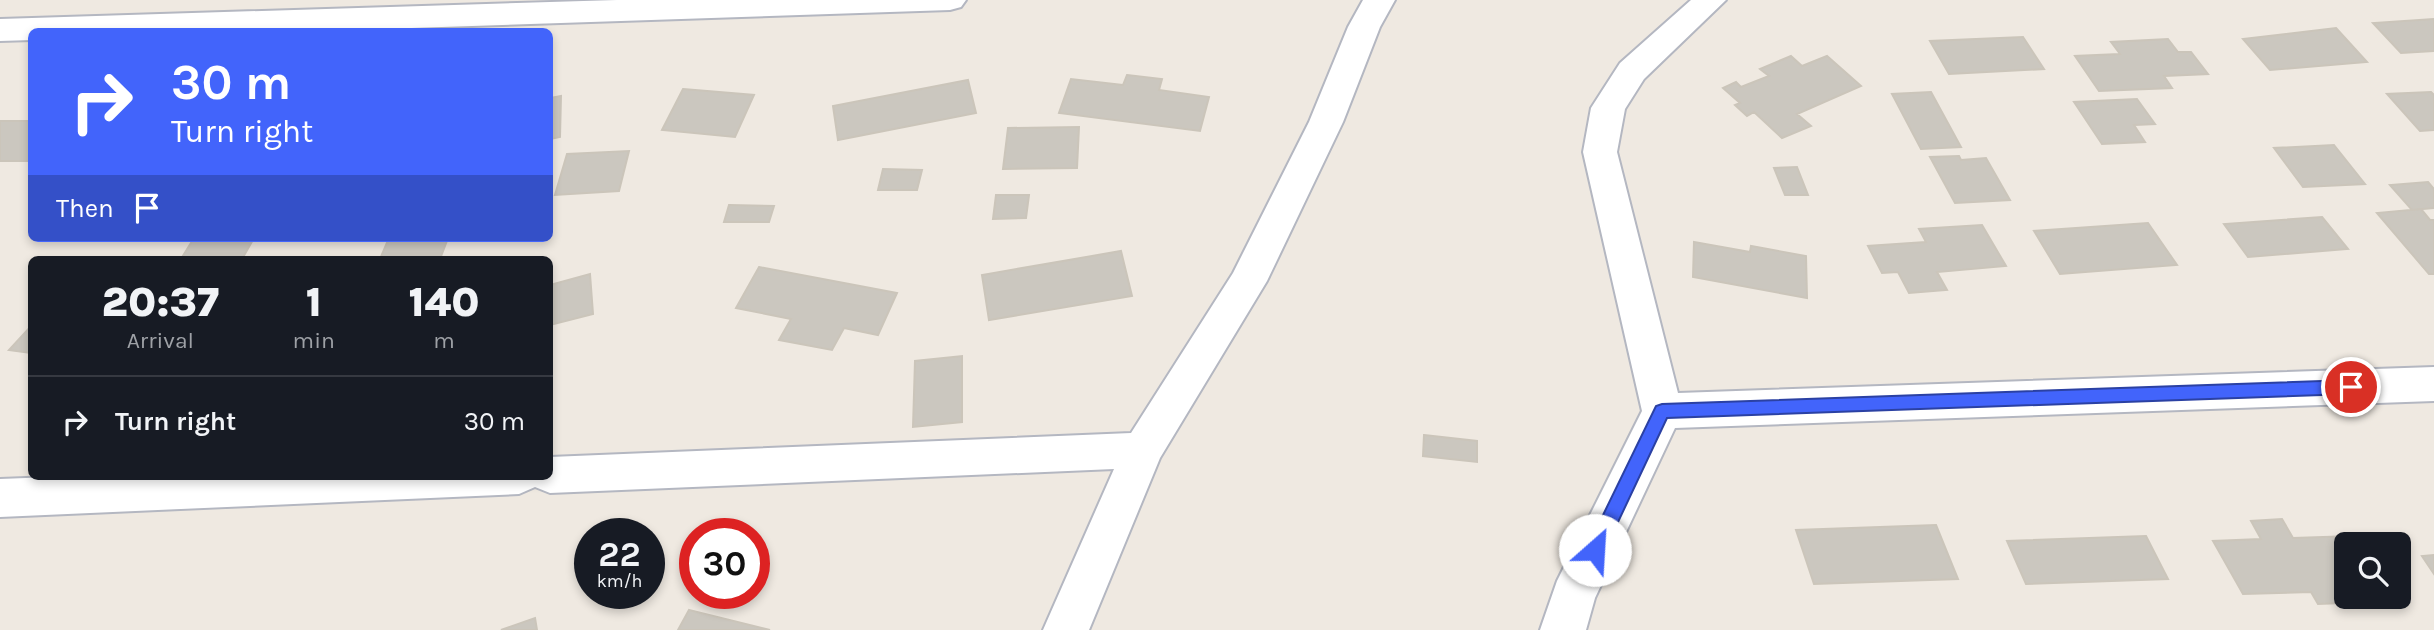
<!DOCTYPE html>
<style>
body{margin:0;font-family:Karla,sans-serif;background:#242831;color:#f1f3f6;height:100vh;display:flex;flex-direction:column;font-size:26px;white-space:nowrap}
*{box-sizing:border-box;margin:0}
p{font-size:23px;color:#9ea1a6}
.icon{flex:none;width:38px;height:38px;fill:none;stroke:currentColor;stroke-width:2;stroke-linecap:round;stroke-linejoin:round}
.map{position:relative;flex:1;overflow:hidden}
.details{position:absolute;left:28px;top:256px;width:525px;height:224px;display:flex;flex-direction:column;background:#171b24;border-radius:10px;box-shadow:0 4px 10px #0003}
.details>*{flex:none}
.guide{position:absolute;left:28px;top:28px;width:525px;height:214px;border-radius:10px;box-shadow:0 4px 10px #0003;background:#4264fb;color:#fff;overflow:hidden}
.fabs{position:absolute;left:2334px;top:532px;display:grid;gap:14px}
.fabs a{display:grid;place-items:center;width:77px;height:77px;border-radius:10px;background:#171b24;box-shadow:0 4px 10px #0003;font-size:35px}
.speed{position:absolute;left:574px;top:518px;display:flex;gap:14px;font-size:35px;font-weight:700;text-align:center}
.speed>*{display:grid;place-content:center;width:91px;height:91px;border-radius:50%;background:#171b24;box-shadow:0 4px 10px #0003;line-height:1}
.speed small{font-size:18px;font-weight:400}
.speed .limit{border:10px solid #d22;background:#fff;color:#111}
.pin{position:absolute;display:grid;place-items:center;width:60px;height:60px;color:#fff;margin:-30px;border:4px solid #fff;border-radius:50%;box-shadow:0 2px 7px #0007}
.me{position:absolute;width:77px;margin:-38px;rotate:26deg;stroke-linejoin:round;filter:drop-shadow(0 0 5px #0008)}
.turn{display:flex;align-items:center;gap:24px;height:147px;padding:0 28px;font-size:32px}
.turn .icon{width:91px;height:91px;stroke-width:2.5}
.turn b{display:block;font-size:49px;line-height:60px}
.then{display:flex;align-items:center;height:66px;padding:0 28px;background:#0003;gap:14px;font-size:26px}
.eta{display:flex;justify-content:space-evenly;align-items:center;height:119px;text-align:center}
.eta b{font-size:42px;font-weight:800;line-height:49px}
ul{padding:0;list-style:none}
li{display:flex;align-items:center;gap:21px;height:91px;padding:0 28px;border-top:2px solid #363941}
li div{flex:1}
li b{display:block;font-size:26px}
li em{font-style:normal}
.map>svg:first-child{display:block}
.building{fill:#cbc7bf;stroke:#cbc5ba;stroke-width:2}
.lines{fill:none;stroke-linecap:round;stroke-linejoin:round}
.minor-casing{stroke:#b4b7c1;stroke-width:4}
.minor{fill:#fff;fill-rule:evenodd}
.route{fill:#4264fb;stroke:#2b41a3;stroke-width:2}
</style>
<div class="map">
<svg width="2434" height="630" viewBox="0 0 2434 630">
<rect width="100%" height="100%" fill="#efe9e1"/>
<path class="building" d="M2434,19V51L2401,53L2373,23Z
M2336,28L2367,62L2270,70L2243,39Z
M2023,37L2044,69L1949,74L1930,41Z
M2168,39L2178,52H2191L2208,74L2164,76L2172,88L2099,91L2075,56L2120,54L2111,42Z
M1791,56L1802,66L1827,56L1861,86L1797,114L1811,126L1782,138L1754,112L1747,116L1735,105L1740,103L1723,88L1736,82L1741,87L1769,76L1760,69Z
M1127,75L1162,79L1159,90L1209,97L1200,131L1059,113L1071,79L1123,85Z
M968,80L976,113L838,140L833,106Z
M683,89L754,95L735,137L662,130Z
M1931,92L1961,147L1921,149L1892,94Z
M2431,92L2434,95V130L2420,131L2387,94Z
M561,96L560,137L550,139V98Z
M2137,99L2155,124L2134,125L2145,142L2102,144L2074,102Z
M0,121H32V161H0Z
M1079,127L1077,168L1003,169L1008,128Z
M2334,145L2365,184L2303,187L2274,148Z
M629,151L619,191L555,195L567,154Z
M1959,156L1961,160L1986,158L2010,200L1955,203L1930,157Z
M1797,167L1808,195H1785L1774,168Z
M883,169L922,170L917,190H878Z
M2428,182L2434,189V208L2412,210L2390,185Z
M996,195H1029L1026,218L993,219Z
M729,205L774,206L769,222H724Z
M2421,209L2430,220H2434V274H2429L2377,213Z
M2322,217L2348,249L2248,257L2224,224Z
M2148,223L2177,265L2060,274L2034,231Z
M1982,225L2006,266L1937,272L1947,290L1909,293L1898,272L1882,273L1868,246L1926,242L1919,229Z
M194,238H254L242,259H181Z
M389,238H448L440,259H380Z
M1694,242L1750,252L1751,246L1806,256L1807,298L1693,277Z
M1121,251L1132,296L989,320L982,275Z
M759,267L897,293L878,335L844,328L832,350L779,340L791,319L736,308Z
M590,274L593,314L550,325V285Z
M32,325V353L9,350Z
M962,356V422L913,427L915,361Z
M1424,435L1477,441V462L1423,456Z
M2282,519L2293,538L2353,536L2358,544H2347V597H2365L2368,602L2318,604L2311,592L2243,594L2213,541L2261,539L2251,521Z
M1936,525L1958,579L1814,584L1796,530Z
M2146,536L2168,579L2026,584L2007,541Z
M2434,555V574L2422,556Z
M689,610L770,630H678Z
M535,618L537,630H501Z"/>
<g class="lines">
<defs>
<path id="minor" d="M617,0H966L961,7L950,10L290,32H32V40L0,41V19Z
M1363,0H1395L1380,27L1343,122L1267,281L1160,458L1089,630H1043L1114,469L550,493L535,487L519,494L0,517V479L78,476H550V457L1131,433L1233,273L1309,122L1348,27Z
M1691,0H1726L1644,79L1625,109L1617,152L1678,393L2434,367V401L1675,428L1595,598L1586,630H1540L1557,581L1642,411L1583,152L1591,108L1620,63Z"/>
</defs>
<use href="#minor" class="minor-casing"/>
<use href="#minor" class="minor"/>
</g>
<path class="route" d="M2351,380L2357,382L2360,387L2357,392L2351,394L1667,418L1602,556L1595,558L1589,556L1586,550L1656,406L1662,404Z"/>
</svg>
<div class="fabs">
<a><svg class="icon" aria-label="search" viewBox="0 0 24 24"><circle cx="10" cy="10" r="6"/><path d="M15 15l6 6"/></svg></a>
</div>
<div class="speed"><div>22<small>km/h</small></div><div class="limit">30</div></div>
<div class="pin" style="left:2351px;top:387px;background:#d93025"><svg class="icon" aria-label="arrive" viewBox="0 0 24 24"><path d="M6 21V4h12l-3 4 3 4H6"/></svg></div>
<svg class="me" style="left:1595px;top:550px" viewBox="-20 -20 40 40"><circle r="19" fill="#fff"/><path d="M0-13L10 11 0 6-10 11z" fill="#4264fb"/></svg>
<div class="guide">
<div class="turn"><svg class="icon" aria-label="right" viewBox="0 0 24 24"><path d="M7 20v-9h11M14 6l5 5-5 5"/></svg><div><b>30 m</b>Turn right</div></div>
<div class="then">Then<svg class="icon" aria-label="arrive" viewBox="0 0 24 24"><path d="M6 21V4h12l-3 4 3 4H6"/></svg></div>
</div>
<section class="details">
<div class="eta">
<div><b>20:37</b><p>Arrival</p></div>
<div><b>1</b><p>min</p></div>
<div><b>140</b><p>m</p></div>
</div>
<ul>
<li><svg class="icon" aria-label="right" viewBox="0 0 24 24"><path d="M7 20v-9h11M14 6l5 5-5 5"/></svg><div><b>Turn right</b></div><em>30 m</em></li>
</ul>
</section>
</div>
